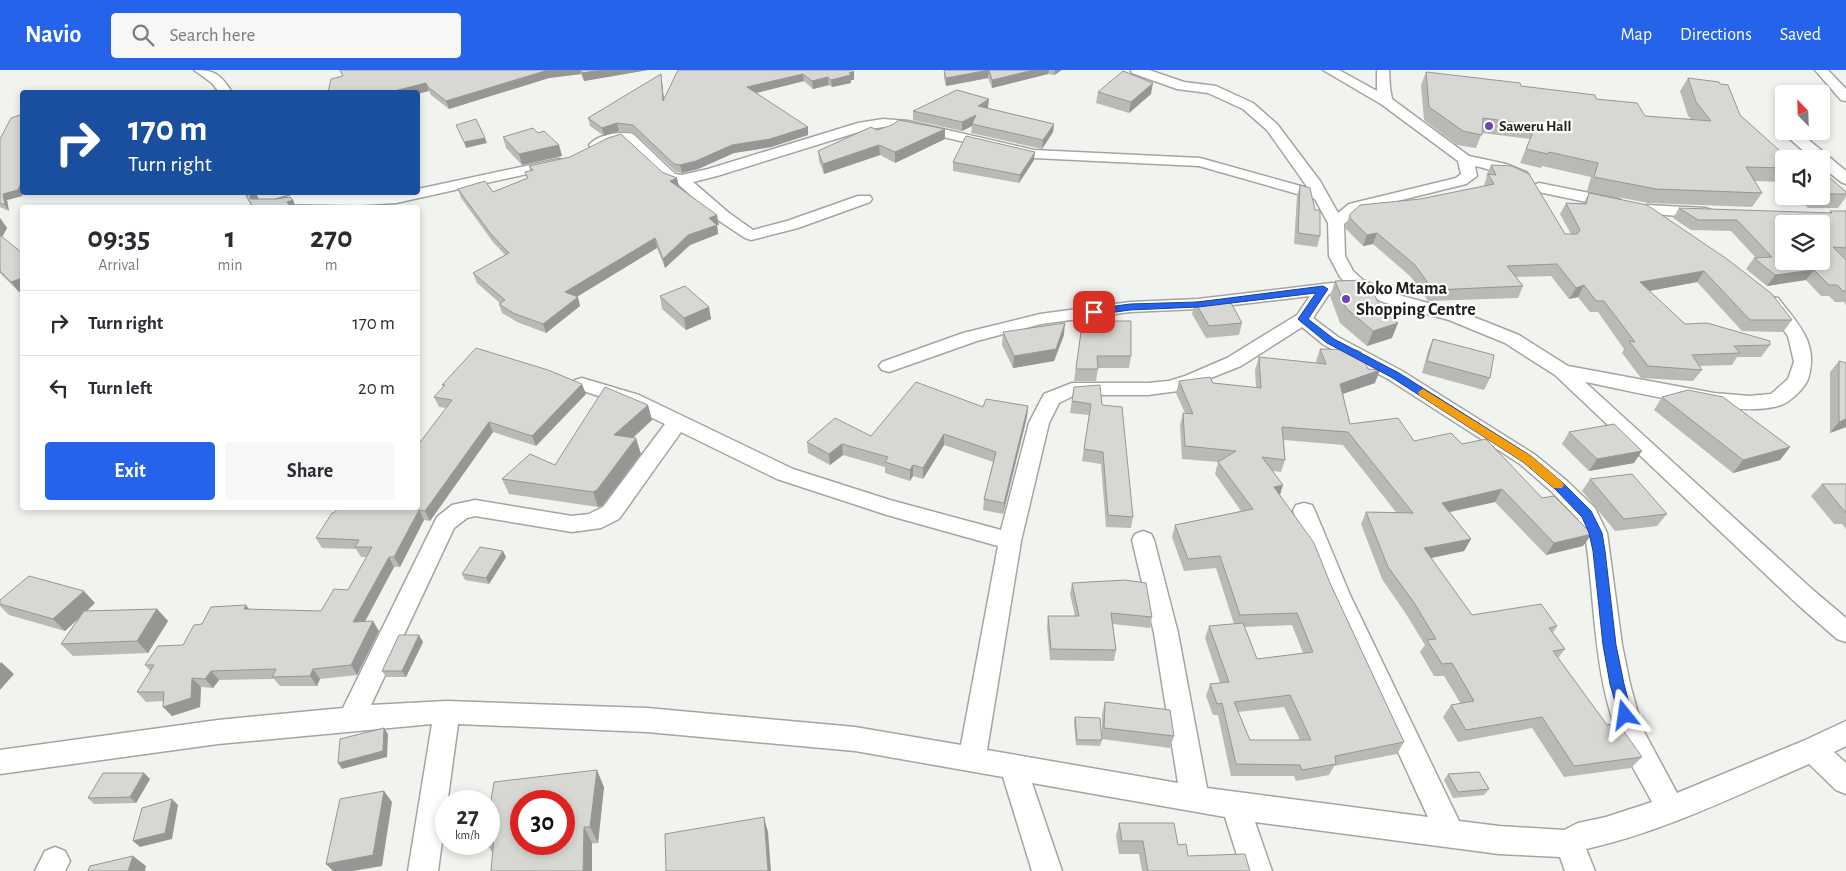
<!DOCTYPE html>
<style>
body{margin:0;font-family:"Alegreya Sans",sans-serif;background:#f7f7f7;color:#2b2b33;height:100vh;display:flex;flex-direction:column;font-size:19px;white-space:nowrap}
*{box-sizing:border-box;margin:0}
p{font-size:16px;color:#7c7c81}
.icon{flex:none;width:28px;height:28px;fill:none;stroke:currentColor;stroke-width:2;stroke-linecap:round;stroke-linejoin:round}
.map{position:relative;flex:1;overflow:hidden}
.drawer{position:absolute;left:20px;top:135px;width:400px;height:305px;display:flex;flex-direction:column;background:#fff;border-radius:5px;box-shadow:0 2px 8px #0003}
.drawer>*{flex:none}
.banner{position:absolute;left:20px;top:20px;width:400px;height:105px;border-radius:5px;box-shadow:0 2px 8px #0003;background:#1a4fa0;color:#fff;overflow:hidden}
.needle{width:32px;rotate:337deg}
.fabs{position:absolute;left:1775px;top:15px;display:grid;gap:10px}
.fabs a{display:grid;place-items:center;width:55px;height:55px;border-radius:5px;background:#fff;box-shadow:0 2px 8px #0003;font-size:25px}
.speed{position:absolute;left:435px;top:720px;display:flex;gap:10px;font-size:25px;font-weight:700;text-align:center}
.speed>*{display:grid;place-content:center;width:65px;height:65px;border-radius:50%;background:#fff;box-shadow:0 2px 8px #0003;line-height:1}
.speed small{font-size:12px;font-weight:400}
.speed .limit{border:8px solid #d22;background:#fff;color:#111}
.pin{position:absolute;display:grid;place-items:center;width:42px;height:42px;color:#fff;margin:-21px;border-radius:10px;box-shadow:0 2px 8px #0006}
.me{position:absolute;width:55px;margin:-28px;rotate:345deg;stroke-linejoin:round;filter:drop-shadow(0 0 4px #0008)}
.turn{display:flex;align-items:center;gap:18px;height:105px;padding:0 25px;font-size:22px}
.turn .icon{width:65px;height:65px;stroke-width:2.5}
.turn b{display:block;font-size:35px;line-height:42px}
.eta{display:flex;justify-content:space-evenly;align-items:center;height:85px;text-align:center}
.eta b{font-size:30px;font-weight:700;line-height:35px}
.action{display:flex;gap:10px;margin-top:auto;padding:10px 25px}
.action a{flex:1;height:58px;border-radius:5px;background:#2563eb;color:#fff;font-size:20px;font-weight:700;line-height:58px;text-align:center}
.action a+a{background:#f7f7f7;color:#2b2b33}
ul{padding:0;list-style:none}
li{display:flex;align-items:center;gap:15px;height:65px;padding:0 25px;border-top:1px solid #e1e1e2}
li div{flex:1}
li b{display:block;font-size:19px}
li em{font-style:normal}
header{display:flex;align-items:center;gap:30px;box-sizing:border-box;height:70px;padding:0 25px;background:#2563eb;color:#fff}
header strong{font-size:24px}
nav{display:flex;gap:28px;margin-inline-start:auto;font-size:18px}
.search{width:350px;height:45px;background:#f7f7f7;display:flex;align-items:center;gap:12px;box-sizing:border-box;padding:0 18px;border-radius:5px;color:#7c7c81;font-size:19px}
.map>svg:first-child{display:block}
.lines{fill:none;stroke-linecap:round;stroke-linejoin:round}
.minor-casing{stroke:#a4a5a1;stroke-width:3}
.minor{fill:#fff;fill-rule:evenodd}
.wall{fill:#b9bab5;fill-rule:evenodd}
.shaded-wall{fill:#969794}
.building{fill:#d7d8d3;stroke:#969794;fill-rule:evenodd}
.route{fill:#2563eb;stroke:#184099}
.slow{fill:#f59e0b}
.poi-dot{fill:#7242ba;stroke:#fff;stroke-width:2}
.labels{text-anchor:middle;dominant-baseline:central;stroke-width:4.5;stroke-linejoin:round;paint-order:stroke}
.far-poi-label{font-size:15px;font-weight:bold;fill:#1e1f1d;stroke:#fff;text-anchor:start}
.poi-label{font-size:18px;font-weight:bold;fill:#1e1f1d;stroke:#fff;text-anchor:start}
</style>
<header>
<strong>Navio</strong>
<div class="search"><svg class="icon" aria-label="search" viewBox="0 0 24 24"><circle cx="10" cy="10" r="6"/><path d="M15 15l6 6"/></svg>Search here</div>
<nav><a>Map</a><a>Directions</a><a>Saved</a></nav>
</header>
<div class="map">
<svg width="1846" height="801" viewBox="0 0 1846 801">
<rect width="100%" height="100%" fill="#f1f3ee"/>
<g class="lines">
<defs>
<path id="minor" d="M194,0C215,0 220,4 232,22H219L212,13Z
M1131,0H1149L1184,12L1216,16L1253,33L1277,54L1320,111L1338,143L1349,134L1456,108L1461,104L1458,91L1381,34L1323,0H1339L1377,21V0H1389L1390,18L1392,29L1469,86L1506,94L1526,102L1529,105L1526,108C1518,110 1487,98 1475,96L1477,106L1466,114L1361,140L1344,154L1345,186L1353,201L1363,210L1395,224L1461,242L1519,265L1568,296L1714,323L1749,326L1771,324L1788,309L1794,292L1788,266L1763,232L1766,228L1772,227L1778,228C1799,255 1819,274 1808,309C1805,318 1790,332 1781,335C1741,350 1630,320 1585,312L1813,520L1846,548V572L1837,569L1797,534L1555,305L1505,273L1449,250L1383,232L1351,218L1340,207L1329,186L1328,153L1315,129L1199,96L1034,88L908,59L883,57L865,60L717,106L693,112L729,143L753,160L787,151L858,126H870L872,129L870,132L798,158L751,170L745,168L718,150L677,113L665,110L625,72L610,73L596,79L591,78L589,75C598,64 620,61 633,64L675,104L682,105L708,99L858,53L883,49L908,51L1034,80L1200,88L1308,118L1267,60L1243,39L1208,23L1177,19L1132,3Z
M1815,0H1828L1846,19V31L1841,30Z
M1784,58V61H1798L1846,101V114L1841,112L1821,96V89H1813L1784,64L1782,61Z
M558,89L563,90L565,93L563,96L396,133L359,135L296,134L283,138H257L259,135L295,124L359,125L418,122V119Z
M1539,113L1615,128L1621,130L1623,133L1621,136L1615,138L1534,121L1531,118L1534,115Z
M1647,135L1705,138L1711,140L1713,143L1711,146L1705,148L1641,143L1639,140L1641,137Z
M1332,213L1338,214L1341,218L1338,222L1329,224L1313,248L1338,267L1402,301L1534,384L1567,411L1595,438L1607,463L1622,575L1630,614L1642,658L1677,723L1803,671L1846,651V676L1834,682L1846,693V724L1836,720L1809,694C1737,725 1663,762 1586,779L1595,801H1565L1560,787L1499,784L1255,752L1272,801H1242L1225,747L1032,713L1062,801H1032L1003,707L855,681L647,662L458,654L438,801H408L432,654L218,674L0,704V680L218,650L343,638L437,447L452,435L475,430L572,446L589,444L603,437L665,354L625,335L575,318L572,314L575,310L582,308L639,325L793,399L890,430L1001,460L1029,353L1044,324L1072,313H1148L1169,311L1185,306L1227,288L1297,245L1310,226L1198,239L1130,242L1041,254L977,271L889,302L882,300L879,296L882,292L963,263L1040,244L1130,232L1198,229ZM1302,257L1324,275L1388,309L1520,394L1551,421L1578,449L1585,463C1595,528 1593,597 1616,660C1624,685 1640,709 1652,732L1606,747L1578,753L1564,760L1499,756L1459,751L1350,525L1315,441L1312,435L1304,433L1296,435L1293,441L1326,525L1428,747L1207,718L1178,563L1154,470L1151,464L1143,461L1135,464L1132,470L1154,563L1178,713L987,680L1021,471L1049,353L1059,333L1075,325H1148L1178,321L1241,296ZM681,362L777,409L887,445L998,476L961,675L855,657L647,638L447,631L371,635L454,458L467,448L475,446L572,462L601,458L619,449Z
M55,777L65,781L70,791L65,801H35L45,781Z"/>
</defs>
<use href="#minor" class="minor-casing"/>
<use href="#minor" class="minor"/>
</g>
<path class="wall" d="M340,0H648L584,11L581,4L549,8L449,39L431,25L429,21L343,6Z
M678,0L854,2V10H851V13L832,17L829,15L813,19L804,11L756,23L808,65L771,77L734,83L698,99L682,103L676,102L634,63L619,61L604,66L590,56L588,48L661,4L664,30Z
M946,0H1062L1054,5L1048,4L992,18L988,8L946,16L944,9V1Z
M1426,2L1521,16L1596,29L1645,46L1691,49L1688,46L1680,21L1688,8L1740,45L1784,89V115L1780,112L1755,111L1762,123L1752,137L1648,133L1587,121L1591,107L1542,96L1541,98L1520,93L1530,69L1482,63L1476,78L1457,75L1424,50L1421,15Z
M1098,22L1151,24L1129,43L1096,33Z
M988,38L1054,54L1053,62L1042,79L971,63L972,56L962,61L913,50V41Z
M877,60L945,69L895,93L880,85L824,104L819,91L818,81Z
M0,62V68L22,122H24L22,126L7,130L9,141L0,137Z
M538,63L559,75L562,86L522,95L506,78L503,67Z
M1034,90L1019,113L953,101V92Z
M1491,95L1565,164H1571L1560,144L1566,133L1583,134L1589,123L1792,250L1783,262L1742,261L1697,212L1649,221L1685,254L1770,275L1761,287H1737L1732,295L1699,296L1702,300L1693,311L1641,308L1622,283L1624,279L1598,242H1590L1578,227L1569,229L1551,206L1516,207L1523,216L1518,228L1428,231L1411,207L1373,174L1363,176L1346,159V155L1350,144L1484,116V115L1487,107L1486,106Z
M529,96L662,102L677,108L679,117L719,155H717L718,164L690,175L665,198L657,178L577,227L580,236L546,263L517,252L502,243L499,234L500,233L477,213L473,203L505,185L493,172L461,128L458,119L493,122L527,108L525,102L530,101Z
M1821,100L1846,122V127L1838,138H1808L1796,126H1821Z
M1300,115L1315,140L1320,166L1317,177L1294,174L1297,126Z
M255,122L258,129L293,130L296,138H252L246,126Z
M1679,138L1829,143L1830,141H1846V189H1845L1846,190V235L1844,232H1835L1829,226H1821L1806,210L1767,216L1746,199L1754,188H1756L1731,161L1691,160L1673,148Z
M0,148L7,158L2,166L19,222L0,203Z
M1335,211L1392,268L1367,276L1340,253L1330,226Z
M660,226L709,237L711,249L686,260L662,239Z
M1195,232L1242,253L1239,265L1206,268L1192,244Z
M1084,239L1093,251L1131,286L1129,298H1098L1096,311H1074Z
M1003,262L1064,265L1054,291L1013,298L1002,275Z
M1433,269L1490,308L1484,320L1422,303L1428,281Z
M1320,279L1368,299L1375,313L1343,324L1350,354L1414,371L1462,374L1583,476L1546,485L1495,432L1450,442L1471,469L1464,481L1431,488L1472,545L1557,556L1553,563L1565,579L1558,588L1607,655L1642,687L1631,698L1564,707L1532,658L1458,672L1443,647L1451,635L1461,634L1444,606H1434L1420,582L1425,575L1406,544L1382,509L1361,454L1366,442H1396L1343,375L1284,370L1285,390L1281,402L1273,401L1280,425L1330,513L1404,672L1397,684L1334,696L1329,705L1296,711L1294,706H1231L1218,645H1213L1206,626L1210,614L1220,613L1205,568L1209,556L1234,554L1216,498L1184,501L1172,467L1175,455L1241,441L1215,404L1218,392L1182,389L1180,355L1183,343H1185L1176,323L1179,311L1213,313L1256,318L1255,300L1259,287L1317,293L1316,291ZM1292,555L1303,583L1257,589L1245,557ZM1284,637L1300,670H1250L1238,642Z
M1839,291L1846,293V357L1830,363V302Z
M442,315L586,324L536,376L493,362L430,451L424,450L400,497H394L365,552L379,561L357,605L320,609L317,616H280L274,609L219,610L213,618L201,617L200,637L172,646L164,631L146,632L137,622L150,601L145,595L183,575L202,554L246,535L249,540L321,541L348,520L367,487H361L356,479L322,478L316,468L334,443L418,438L446,338L439,337L434,327L443,317Z
M1074,317L1102,335L1133,447L1131,458L1106,457L1101,394L1082,391L1089,345L1070,343Z
M1662,327L1790,377L1780,390L1733,403L1654,340Z
M648,335L652,350L633,368L641,384L602,436L598,437L509,424L502,409L555,395Z
M1028,336L1027,347L1003,444L983,440L984,429L993,392L944,375L923,409L913,406L910,411L885,403V397L843,385L830,395L808,383L807,372L871,366L983,337Z
M1569,362L1634,393L1589,401L1562,374Z
M1590,409L1667,444L1657,456L1615,461L1582,421Z
M1822,414H1846V459L1842,454H1834L1811,426Z
M506,487L489,514L465,510L462,504Z
M1072,513L1152,547L1150,558L1113,554L1116,580L1114,591L1050,590L1047,557L1048,546H1075L1070,524Z
M0,530L95,533L87,541L157,539L168,551L148,583L73,586L61,574L78,549L65,561L9,545L0,536Z
M423,572L406,607H386L382,601Z
M1105,632L1174,666L1170,678L1102,669V644Z
M1075,647L1102,670L1100,676L1076,675L1074,653Z
M144,703L150,709L136,733L94,734L88,728Z
M1448,704L1489,719L1484,725L1453,728L1444,710Z
M604,717L598,773L492,782L487,774H489V742Z
M1119,753L1178,775L1188,786L1250,801H1142L1139,784H1119L1116,766Z"/>
<path class="shaded-wall" d="M547,0H580L581,4L549,8L449,39L446,31Z
M601,0H648L584,11L582,3Z
M989,0L988,8L946,16V8Z
M1034,0H1049L1048,4L992,18V10Z
M1055,0H1062L1054,5Z
M854,2V10H851V13L832,17L831,10Z
M661,4L662,12L665,39L663,31Z
M803,4L804,11L748,25L747,17Z
M828,7L829,15L813,19L812,11Z
M426,13L429,21L418,24V22H390Z
M1153,13L1151,24L1129,43L1131,32Z
M989,29L988,38L978,45V36Z
M976,45L972,56L962,61V52Z
M617,53L619,61L604,66L602,58Z
M1054,54L1053,62L1042,79L1043,70Z
M808,57V65L771,77L734,83L698,99L682,103L680,95L732,75Z
M945,59V69L895,93V82Z
M485,68L487,73L466,78L464,72Z
M559,75L562,86L522,95L519,84Z
M879,75L880,85L824,104L823,94Z
M1035,82L1034,90L1019,113L1020,105Z
M677,108L679,117L670,111Z
M22,111V122H24L22,126L7,130L9,141L5,135L3,124Z
M255,122L261,133L250,129V126Z
M293,130L296,138H290L287,132Z
M717,145L719,155H717L718,164L690,175L665,198L663,189L688,165L709,148Z
M0,148L7,158L0,171Z
M1377,163L1373,174L1363,176L1367,165Z
M655,168L657,178L568,232L565,222Z
M1814,200L1806,210L1767,216L1775,205Z
M1704,201L1697,212L1633,224L1640,212Z
M22,208V221L19,222L11,212Z
M1584,215L1578,227L1569,229L1576,218Z
M578,227L580,236L546,263L543,254Z
M709,237L711,249L686,260L684,248Z
M1065,253L1064,265L1054,291L1013,298L1014,286Z
M1398,253L1392,268L1367,276L1373,261Z
M1380,300L1375,313L1336,326L1340,314Z
M582,314L586,324L536,376L532,366Z
M648,335L652,350L619,380L614,365Z
M1028,336L1027,347L1003,444L1004,433Z
M1846,349V357L1830,363L1839,352Z
M489,352L493,362L430,451L425,441Z
M944,364V375L923,409V398Z
M636,368L641,384L602,436L598,437L593,422Z
M842,374L843,385L830,395L829,384Z
M1790,377L1780,390L1733,403L1743,390Z
M1642,381L1634,393L1589,401L1597,389Z
M913,395V406L910,411V400Z
M1283,415L1279,428L1274,417Z
M1502,419L1495,432L1435,445L1442,433Z
M419,440L424,450L400,497L394,487Z
M1592,464L1583,476L1546,485L1554,473Z
M1471,469L1464,481L1417,491L1424,478Z
M503,481L506,487L489,514L486,508Z
M389,487L394,497L359,562L353,552Z
M84,521L95,533L65,561L53,549Z
M246,535L253,545L244,539Z
M157,539L168,551L148,583L137,571Z
M373,551L379,561L357,605L351,595Z
M419,565L423,572L406,607L402,601Z
M1,592L14,604L0,620V594Z
M313,599L320,609L317,616L310,606Z
M211,601L219,610L213,618L205,609Z
M192,608L201,617L200,637L172,646L163,637Z
M384,658L388,664L387,687L342,699L338,693Z
M597,700L604,717L598,773L590,757Z
M144,703L150,709L136,733L130,727Z
M384,721L392,732L382,796L353,801H333L326,794Z
M172,729L178,735L172,769L140,777L133,771Z
M764,747L768,762L771,801H768Z
M584,757L592,773V801H583Z
M133,786L146,796L145,801H128Z"/>
<path class="building" d="M340,0H548L446,31L428,17L426,13L390,22H328L331,9L343,6Z
M581,0H601L582,3Z
M678,0H851L854,2L849,3L851,5L831,10L828,7L812,11L803,4L747,17L808,57L770,69L732,75L696,91L680,95L674,94L633,55L617,53L602,58L588,48L661,4L663,31Z
M946,0H1034L992,10L989,0L946,8L944,1Z
M1123,1L1153,13L1131,32L1098,22Z
M1426,2L1520,13L1521,16L1595,25L1596,29L1637,33L1645,46L1711,51L1696,32L1688,8L1719,12L1720,14L1728,15L1740,45L1789,89H1784V98L1746,97L1762,123L1656,119L1594,107L1598,93L1549,82L1548,84L1526,79L1536,55L1483,48L1482,65L1463,61L1429,37Z
M957,20L989,29L978,36L1054,54L1043,70L972,54L976,45L962,52L913,41Z
M20,45L22,48V111L18,120L3,124L5,135L0,133V69L11,48Z
M476,49L485,68L464,72L456,55Z
M899,50L945,59L895,82L879,75L823,94L818,81L871,57L877,60L892,55Z
M533,58L538,63L544,61L559,75L519,84L503,67Z
M621,64L662,102L677,108L670,111L717,145L709,148L717,155L688,165L663,189L655,168L565,222L578,227L543,254L513,243L499,234L505,230L473,203L509,183L490,163L458,119L485,111L493,122L528,108L525,102L533,100L529,96L570,87L608,68Z
M966,66L1035,82L1020,105L953,92Z
M1491,95L1512,96L1529,104L1565,164H1577L1580,160L1566,133L1586,134L1589,123L1647,135L1727,189L1772,224L1792,250H1750L1704,201L1640,212L1685,254L1707,253L1770,271V275L1734,276L1740,283L1692,285L1702,300L1648,296L1629,271L1635,272L1604,231H1596L1584,215L1576,218L1557,194L1507,196L1523,216L1433,220L1415,195L1377,163L1367,165L1350,148V144L1360,135L1420,129L1494,114L1488,104L1496,105Z
M1821,100L1846,122V124H1821Z
M1300,115L1310,118L1315,140H1320V166L1298,163Z
M255,122L250,126V129H276L290,127L293,130L287,132L291,138H254L246,126Z
M1679,138L1832,143L1830,141H1846V178L1833,177L1846,190V221H1843L1837,215H1829L1814,200L1775,205L1754,188L1772,187L1737,150H1698ZM1784,154H1821V191H1784Z
M0,165L22,183V208L11,212L0,201Z
M1367,210L1382,240L1398,253L1373,261L1346,238L1335,211Z
M685,216L709,237L684,248L660,226Z
M1229,229L1242,253L1209,256L1195,232Z
M1084,239H1092L1093,251H1131V286H1097L1098,299H1076Z
M1065,253L1056,279L1014,286L1003,262Z
M1433,269L1494,285L1490,308L1427,291Z
M476,278L548,300L582,314L532,366L489,352L425,441L419,440L394,487H389L353,552L373,551L351,595L313,599L310,606L272,607L276,599L211,601L205,609L192,608L191,628L163,637L164,622H137L154,595H145L158,576L183,575L194,555L202,554L211,537L246,535L244,539L321,541L334,519L348,520L372,477H355L359,470L316,468L332,443H334L338,438H418V375L452,330L434,327L445,315H442Z
M1320,279L1357,280L1361,282L1368,299L1380,300L1340,314L1350,354L1398,348L1414,371L1451,363L1462,374L1486,369L1542,428L1554,426L1592,464L1554,473L1502,419L1442,433L1471,469L1424,478L1472,545L1541,534L1557,556L1549,558L1565,579L1553,581L1607,655L1618,653L1642,687L1574,696L1542,647L1466,660L1451,635L1474,631L1452,593L1442,594L1427,570L1436,569L1413,531L1388,497L1366,442L1413,443L1348,362L1282,357L1285,390L1262,387L1283,415L1274,417L1314,473L1330,513L1404,672L1335,686L1336,694L1302,700L1300,695L1236,694L1222,633L1217,634L1210,614L1229,612L1209,556L1243,553L1257,589L1313,582L1297,543L1240,545L1220,486L1188,489L1175,455L1253,439L1218,392L1236,381L1185,376L1183,343L1193,344L1179,311L1210,307L1213,313L1261,318L1259,287L1326,294ZM1290,625L1311,670H1250L1234,632Z
M1839,291L1846,293V349L1839,352Z
M916,312L983,337L986,329L1028,336L1004,433L984,429L996,382L944,364L923,398L913,395L910,400L885,392L888,387L842,374L829,384L807,372L835,348L871,366Z
M1100,315L1102,335L1122,337L1133,447L1108,445L1103,382L1084,379L1091,334L1072,331L1074,317Z
M605,317L648,335L614,365L636,368L597,420L593,422L502,409L530,384L555,395Z
M1688,320L1723,327L1790,377L1743,390L1662,327Z
M1614,354L1642,381L1597,389L1569,362Z
M1632,404L1667,444L1624,449L1590,409Z
M1822,414H1846V442H1845Z
M480,477L503,481L486,508L462,504Z
M29,506L84,521L53,549L0,534V530Z
M1125,510L1146,513L1152,547L1111,543L1116,580L1051,579L1048,546H1079L1072,513Z
M157,539L137,571L61,574L84,541Z
M399,565H419L402,601H382Z
M1105,632L1170,640L1174,666L1104,658Z
M1075,647L1100,648L1102,670H1077Z
M384,658L383,681L338,693L340,669Z
M597,700L590,757H584L583,801H491L494,768L489,769V742L494,712ZM521,731H564V774H521Z
M1479,702L1489,719L1458,722L1448,704Z
M103,703H144L130,727L88,728Z
M384,721L373,785L326,794L340,729Z
M172,729L165,763L133,771L142,738Z
M764,747L768,801H666L665,764Z
M1119,753H1174L1178,775L1186,774L1188,786L1245,784L1250,801H1148L1143,771H1122Z
M133,786L128,801H88L90,796Z"/>
<path class="route" d="M1323,216L1328,219L1308,249L1334,269L1399,303L1531,386L1563,413L1591,441L1602,463L1605,481L1616,575L1624,614L1632,645L1630,649L1625,651L1620,649L1610,614L1603,575L1593,481L1589,463L1582,447L1555,419L1523,392L1391,307L1327,273L1300,251L1298,249L1316,223L1198,237L1130,240L1094,245L1089,242L1094,239L1130,234L1198,232Z"/>
<path class="slow" d="M1423,319L1531,386L1562,412L1564,415L1562,418H1554L1523,392L1419,325L1418,322Z"/>
<g class="poi-dot">
<circle cx="1489" cy="56" r="5"/>
<circle cx="1346" cy="229" r="5"/>
</g>
<g class="labels">
<g class="far-poi-label">
<text x="1499" y="56">Saweru Hall</text>
</g>
<g class="poi-label">
<text x="1356" y="219">Koko Mtama<tspan x="1356" dy="21">Shopping Centre</tspan></text>
</g>
</g>
</svg>
<div class="fabs">
<a><svg class="needle" viewBox="-14 -14 28 28"><path d="M0-13l5 13h-10z" fill="#e53935"/><path d="M0 13l5-13h-10z" fill="#7c7c81"/></svg></a>
<a><svg class="icon" aria-label="sound" viewBox="0 0 24 24"><path d="M4 9h4l5-4v14l-5-4H4zM17 9q2 3 0 6"/></svg></a>
<a><svg class="icon" aria-label="layers" viewBox="0 0 24 24"><path d="M12 4l9 5-9 5-9-5zM3 14l9 5 9-5"/></svg></a>
</div>
<div class="speed"><div>27<small>km/h</small></div><div class="limit">30</div></div>
<div class="pin" style="left:1094px;top:242px;background:#d93025"><svg class="icon" aria-label="arrive" viewBox="0 0 24 24"><path d="M6 21V4h12l-3 4 3 4H6"/></svg></div>
<svg class="me" style="left:1625px;top:645px" viewBox="-20 -20 40 40"><path d="M0-17L14 15 0 8-14 15z" fill="#2563eb" stroke="#fff" stroke-width="4"/></svg>
<div class="banner">
<div class="turn"><svg class="icon" aria-label="right" viewBox="0 0 24 24"><path d="M7 20v-9h11M14 6l5 5-5 5"/></svg><div><b>170 m</b>Turn right</div></div>
</div>
<section class="drawer">
<div class="eta">
<div><b>09:35</b><p>Arrival</p></div>
<div><b>1</b><p>min</p></div>
<div><b>270</b><p>m</p></div>
</div>
<ul>
<li><svg class="icon" aria-label="right" viewBox="0 0 24 24"><path d="M7 20v-9h11M14 6l5 5-5 5"/></svg><div><b>Turn right</b></div><em>170 m</em></li>
<li><svg class="icon" aria-label="left" viewBox="0 0 24 24"><path d="M17 20v-9H6M10 6l-5 5 5 5"/></svg><div><b>Turn left</b></div><em>20 m</em></li>
</ul>
<div class="action"><a>Exit</a><a>Share</a></div>
</section>
</div>
